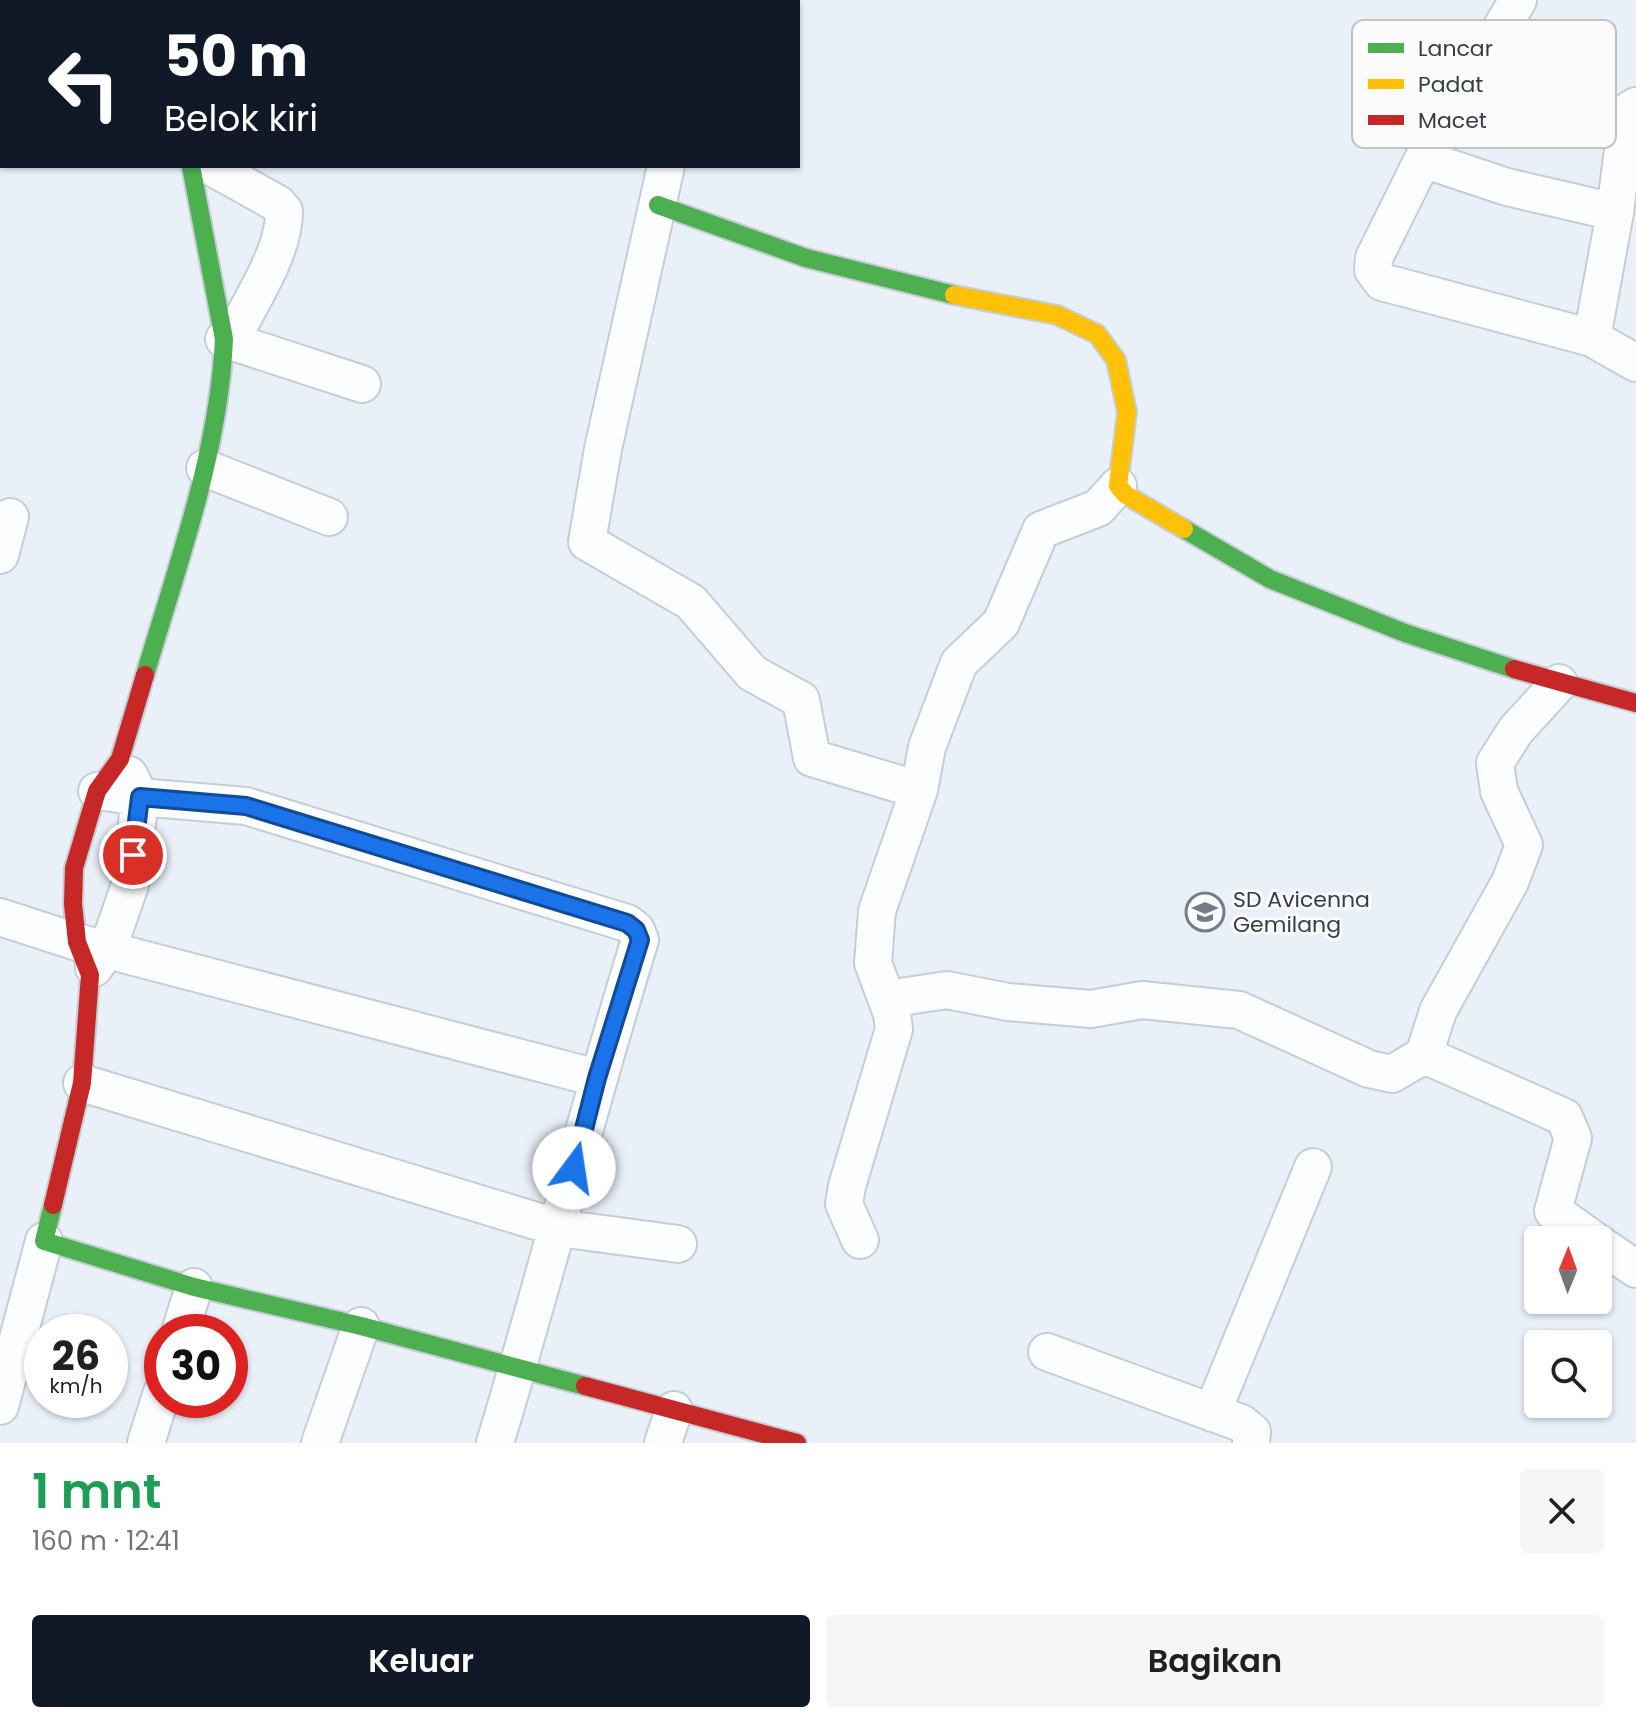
<!DOCTYPE html>
<html lang="id">
<meta charset="utf-8">
<style>
body{margin:0;font-family:Poppins,sans-serif;background:#f6f6f6;color:#202124;height:100vh;display:flex;flex-direction:column;font-size:30px;white-space:nowrap}
*{box-sizing:border-box;margin:0}
p{font-size:26px;color:#757577}
.icon{flex:none;width:44px;height:44px;fill:none;stroke:currentColor;stroke-width:2;stroke-linecap:round;stroke-linejoin:round}
.map{position:relative;height:1443px;overflow:hidden}
.details{display:flex;flex-direction:column;background:#fff;flex:1}
.details>*{flex:none}
.hud{position:absolute;left:0px;top:0px;width:800px;height:168px;box-shadow:0 2px 6px #0004;background:#111827;color:#fff;overflow:hidden}
.needle{width:52px;rotate:1deg}
.tools{position:absolute;left:1524px;top:1226px;display:grid;gap:16px}
.tools a{display:grid;place-items:center;width:88px;height:88px;border-radius:8px;background:#fff;box-shadow:0 2px 6px #0004;font-size:40px}
.speed{position:absolute;left:24px;top:1314px;display:flex;gap:16px;font-size:40px;font-weight:700;text-align:center}
.speed>*{display:grid;place-content:center;width:104px;height:104px;border-radius:50%;background:#fff;box-shadow:0 2px 6px #0004;line-height:1}
.speed small{font-size:20px;font-weight:400}
.speed .limit{border:12px solid #d22;background:#fff;color:#111}
.pin{position:absolute;display:grid;place-items:center;width:68px;height:68px;color:#fff;margin:-34px;border:4px solid #fff;border-radius:50%;box-shadow:0 2px 8px #0007}
.me{position:absolute;width:88px;margin:-44px;rotate:14deg;stroke-linejoin:round;filter:drop-shadow(0 0 6px #0008)}
.turn{display:flex;align-items:center;gap:28px;height:168px;padding:0 32px;font-size:36px}
.turn .icon{width:104px;height:104px;stroke-width:2.5}
.turn b{display:block;font-size:56px;line-height:68px}
.round{display:grid;place-items:center;flex:none;width:84px;height:84px;border-radius:8px;background:#f6f6f6}
.overview{display:flex;align-items:center;justify-content:space-between;height:136px;padding:0 32px}
h1{font-size:48px;font-weight:600;line-height:60px;color:#1e9e55}
.button{display:flex;gap:16px;margin-top:auto;padding:16px 32px}
.button a{flex:1;height:92px;border-radius:8px;background:#111827;color:#fff;font-size:32px;font-weight:600;line-height:92px;text-align:center}
.button a+a{background:#f6f6f6;color:#202124}
.map>svg:first-child{display:block}
.lines{fill:none;stroke-linecap:round;stroke-linejoin:round}
.street-casing{stroke:#c5cdd5;stroke-width:40}
.fast-casing{stroke:#c5cdd5;stroke-width:22}
.slow-casing{stroke:#c5cdd5;stroke-width:22}
.jam-casing{stroke:#c5cdd5;stroke-width:22}
.street{stroke:#fcfdfe;stroke-width:36}
.fast{stroke:#4caf50;stroke-width:18}
.slow{stroke:#ffc107;stroke-width:18}
.jam{stroke:#c62828;stroke-width:18}
.route-casing{stroke:#114b97;stroke-width:20}
.route{stroke:#1a73e8;stroke-width:14}
.labels{text-anchor:middle;dominant-baseline:central;stroke-width:6;stroke-linejoin:round;paint-order:stroke}
.poi-label{font-size:22px;fill:#353e47;stroke:#fbfbfb;text-anchor:start}
.key{fill:#fbfbfb;stroke:#c0c2c5;stroke-width:2}
.key-label{font-size:22px;fill:#353e47}
</style>
<div class="map">
<svg width="1636" height="1443" viewBox="0 0 1636 1443">
<rect width="100%" height="100%" fill="#e9f0f8"/>
<g class="lines">
<defs>
<path id="street" d="M1518,0L1423,159L1507,187L1615,212
M263,2L264,0
M701,2V0
M0,39L2,42
M1423,159L1374,258L1373,270L1382,282L1592,338L1636,363
M210,166L278,204L284,211C285,251 249,305 231,340
M666,166L603,449L587,542L691,602L752,673L801,700L812,758L919,790
M1592,338L1615,212L1628,111L1636,106
M224,339L362,384
M205,468L329,517
M0,555L10,517
M1559,683L1516,730L1495,763L1499,791L1524,845L1510,882L1438,1011L1424,1055L1564,1117L1573,1138L1553,1211L1594,1240
M97,791L140,797L246,806L627,923L636,930L640,940C588,1107 546,1276 495,1443
M0,917L77,942L597,1078
M94,968L108,948L130,885L140,797L129,775
M887,999L947,990L1008,1002L1091,1009L1142,1000L1239,1010L1369,1069L1392,1074L1424,1055
M82,1083L559,1228L678,1244
M860,1240L844,1204L847,1186L894,1029L892,1014L873,963L877,911L919,790L927,747L959,663L1001,623L1041,530L1098,508L1118,486
M1598,1243L1636,1269
M180,1332L194,1287
M1047,1352L1241,1423L1252,1432L1251,1443
M0,1406L44,1241
M1212,1413L1313,1167
M146,1443L162,1392
M320,1443L361,1326
M663,1443L674,1410"/>
<path id="fast" d="M658,205L806,258L954,295
M1184,529L1270,579L1405,633L1514,669
M145,675C177,566 219,453 224,339L191,166
M53,1205L44,1241L194,1287L361,1326L585,1386"/>
<path id="slow" d="M954,295L1057,315L1097,334L1116,360L1127,412L1118,486L1126,495L1184,529"/>
<path id="jam" d="M1514,669L1636,703
M53,1205L82,1083L90,975L77,942L73,904L74,868L97,791L120,759L145,675
M585,1386L797,1443"/>
</defs>
<use href="#street" class="street-casing"/>
<use href="#fast" class="fast-casing"/>
<use href="#slow" class="slow-casing"/>
<use href="#jam" class="jam-casing"/>
<use href="#street" class="street"/>
<use href="#fast" class="fast"/>
<use href="#slow" class="slow"/>
<use href="#jam" class="jam"/>
</g>
<g class="lines">
<defs>
<path id="route" d="M133,855L140,797L246,806L627,923L636,930L640,940L597,1078L574,1168"/>
</defs>
<use href="#route" class="route-casing"/>
<use href="#route" class="route"/>
</g>
<defs>
<symbol id="school-ring" viewBox="-11 -11 22 22"><circle r="9.5" fill="#fbfbfb" stroke="#747c85" stroke-width="1.5"/><path d="M0-5L7-2L0 1L-7-2ZM-4 1L0 2.5L4 1V4Q0 6-4 4Z" fill="#747c85"/></symbol>
</defs>
<g fill-rule="evenodd">
<use href="#school-ring" x="1183" y="890" width="44" height="44"/>
</g>
<g class="labels">
<g class="poi-label">
<text x="1233" y="899">SD Avicenna<tspan x="1233" dy="25">Gemilang</tspan></text>
</g>
</g>
<rect x="1352" y="20" width="264" height="128" rx="12" class="key"/>
<rect x="1368" y="43" width="36" height="10" fill="#4caf50"/>
<rect x="1368" y="79" width="36" height="10" fill="#ffc107"/>
<rect x="1368" y="115" width="36" height="10" fill="#c62828"/>
<g class="key-label">
<text x="1418" y="56">Lancar</text>
<text x="1418" y="92">Padat</text>
<text x="1418" y="128">Macet</text>
</g>
</svg>
<div class="tools">
<a><svg class="needle" viewBox="-14 -14 28 28"><path d="M0-13l5 13h-10z" fill="#e53935"/><path d="M0 13l5-13h-10z" fill="#757577"/></svg></a>
<a><svg class="icon" aria-label="search" viewBox="0 0 24 24"><circle cx="10" cy="10" r="6"/><path d="M15 15l6 6"/></svg></a>
</div>
<div class="speed"><div>26<small>km/h</small></div><div class="limit">30</div></div>
<div class="pin" style="left:133px;top:855px;background:#d93025"><svg class="icon" aria-label="arrive" viewBox="0 0 24 24"><path d="M6 21V4h12l-3 4 3 4H6"/></svg></div>
<svg class="me" style="left:574px;top:1168px" viewBox="-20 -20 40 40"><circle r="19" fill="#fff"/><path d="M0-13L10 11 0 6-10 11z" fill="#1a73e8"/></svg>
<div class="hud">
<div class="turn"><svg class="icon" aria-label="left" viewBox="0 0 24 24"><path d="M17 20v-9H6M10 6l-5 5 5 5"/></svg><div><b>50 m</b>Belok kiri</div></div>
</div>
</div>
<section class="details">
<div class="overview"><div><h1>1 mnt</h1><p>160 m · 12:41</p></div><a class="round"><svg class="icon" aria-label="close" viewBox="0 0 24 24"><path d="M6 6l12 12M18 6L6 18"/></svg></a></div>
<div class="button"><a>Keluar</a><a>Bagikan</a></div>
</section>
